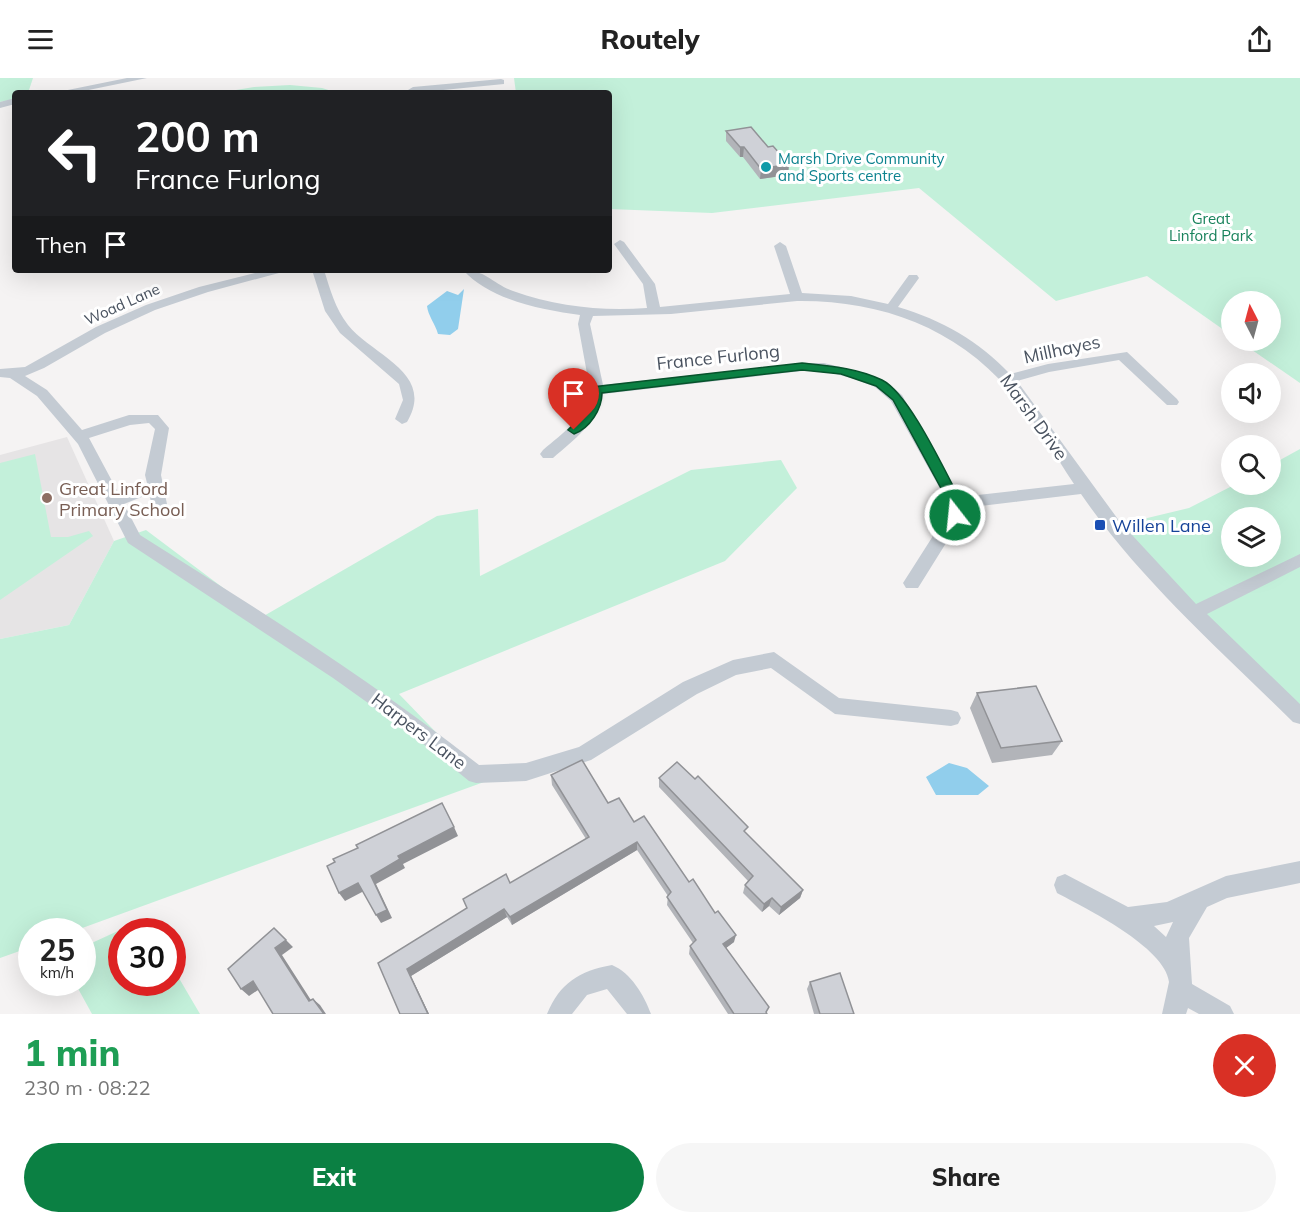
<!DOCTYPE html>
<meta charset="utf-8">
<style>
body{margin:0;font-family:Mulish,sans-serif;background:#f6f6f6;color:#222;height:100vh;display:flex;flex-direction:column;font-size:22px;white-space:nowrap}
*{box-sizing:border-box;margin:0}
p{font-size:20px;color:#767676}
.icon{flex:none;width:33px;height:33px;fill:none;stroke:currentColor;stroke-width:2;stroke-linecap:round;stroke-linejoin:round}
.map{position:relative;height:936px;overflow:hidden}
.details{display:flex;flex-direction:column;background:#fff;flex:1}
.details>*{flex:none}
.top-card{position:absolute;left:12px;top:12px;width:600px;height:183px;border-radius:6px;box-shadow:0 6px 24px #0002;background:#202124;color:#fff;overflow:hidden}
.needle{width:39px;rotate:354deg}
.fabs{position:absolute;left:1221px;top:213px;display:grid;gap:12px}
.fabs a{display:grid;place-items:center;width:60px;height:60px;border-radius:50%;background:#fff;box-shadow:0 6px 24px #0002;font-size:30px}
.speed{position:absolute;left:18px;top:840px;display:flex;gap:12px;font-size:30px;font-weight:700;text-align:center}
.speed>*{display:grid;place-content:center;width:78px;height:78px;border-radius:50%;background:#fff;box-shadow:0 6px 24px #0002;line-height:1}
.speed small{font-size:15px;font-weight:400}
.speed .limit{border:9px solid #d22;background:#fff;color:#111}
.pin{position:absolute;display:grid;place-items:center;width:51px;height:51px;color:#fff;margin:-62px -26px;border-radius:50% 50% 50% 0;rotate:-45deg;box-shadow:0 0 6px #0007}
.pin .icon{rotate:45deg}
.me{position:absolute;width:66px;margin:-33px;rotate:344deg;stroke-linejoin:round;filter:drop-shadow(0 0 4px #0008)}
.turn{display:flex;align-items:center;gap:21px;height:126px;padding:0 24px;font-size:27px}
.turn .icon{width:78px;height:78px;stroke-width:2.5}
.turn b{display:block;font-size:42px;line-height:51px}
.then{display:flex;align-items:center;height:57px;padding:0 24px;background:#0003;gap:12px;font-size:22px}
.round{display:grid;place-items:center;flex:none;width:63px;height:63px;border-radius:32px;background:#f6f6f6}
.overview{display:flex;align-items:center;justify-content:space-between;height:102px;padding:0 24px}
h1{font-size:36px;font-weight:800;line-height:45px;color:#1e9e55}
.primary-button{display:flex;gap:12px;margin-top:auto;padding:12px 24px}
.primary-button a{flex:1;height:69px;border-radius:36px;background:#0b8043;color:#fff;font-size:24px;font-weight:800;line-height:69px;text-align:center}
.primary-button a+a{background:#f6f6f6;color:#222}
header{display:flex;justify-content:space-between;align-items:center;height:78px;padding:0 24px;background:#fff;font-size:27px;font-weight:800}
.map>svg:first-child{display:block}
.education{fill:#e6e4e5}
.green{fill:#c3f0da;fill-rule:evenodd}
.water{fill:#91ceec}
.lines{fill:none;stroke-linecap:round;stroke-linejoin:round}
.minor{fill:#c4cbd3;fill-rule:evenodd}
.wall{fill:#b2b4b9}
.shaded-wall{fill:#919296}
.building{fill:#cfd1d7;stroke:#919296;stroke-width:1.5}
.route{fill:#0b8043;stroke:#07532c;stroke-width:1.5}
.culture-dot{fill:#0f9aa8;stroke:#fff;stroke-width:2}
.education-dot{fill:#8d6e63;stroke:#fff;stroke-width:2}
.transit-dot{fill:#1a4fb4;stroke:#fff;stroke-width:2}
.labels{text-anchor:middle;dominant-baseline:central;stroke-width:6;stroke-linejoin:round;paint-order:stroke}
.far-culture-label{font-size:15px;fill:#0d838f;stroke:#fff;text-anchor:start}
.far-park-label{font-size:15px;fill:#19835c;stroke:#fff}
.far-street-label{font-size:15px;fill:#4a5360;stroke:#fff}
.street-label{font-size:18px;fill:#4a5360;stroke:#fff}
.education-label{font-size:18px;fill:#785e54;stroke:#fff;text-anchor:start}
.transit-label{font-size:18px;fill:#164399;stroke:#fff;text-anchor:start}
</style>
<header><svg class="icon" aria-label="menu" viewBox="0 0 24 24"><path d="M4 6h16M4 12h16M4 18h16"/></svg>Routely<svg class="icon" aria-label="share" viewBox="0 0 24 24"><path d="M12 15V3M7 8l5-5 5 5M5 13v7h14v-7"/></svg></header>
<div class="map">
<svg width="1300" height="936" viewBox="0 0 1300 936">
<rect width="100%" height="100%" fill="#f5f3f3"/>
<path class="education" d="M67,359L114,463L69,547L0,561V377Z"/>
<path class="green" d="M0,0H33L28,15H15V21L0,24Z
M514,0H1300V305L1239,263L1270,262V224H1232L1231,257L1147,198L1056,223L919,110L712,135L609,131V15H516Z
M290,7L322,10L338,15H218L254,9Z
M1300,371V638L1114,448L1189,430L1234,407L1270,406L1271,387ZM1232,440H1270V478H1232Z
M35,376L51,459H68L89,453L93,458L0,522V385Z
M781,382L797,410L725,483L399,616L484,704L74,853L32,854L31,869L0,880V561L69,547L114,463L146,452L262,539L437,438L478,431L480,498L691,392Z
M144,841L151,853L122,854V904H172L173,890L200,936H92L75,905L82,904L83,869Z"/>
<path class="water" d="M464,211L458,251L450,257L438,256C435,245 428,238 427,228L447,213L458,217Z
M949,685L967,690L989,708L978,717H936L926,699Z"/>
<g class="lines">
<path class="minor" d="M127,0H147L74,15H53Z
M501,1L504,2V6L413,15L408,12L413,9Z
M15,20V26L0,30V24Z
M620,162L624,164L655,206L660,229L790,216L774,168L780,164L786,168L802,215L851,218L888,226L909,197H917L919,200L898,229C942,242 979,263 1010,296L1048,286L1127,274L1177,321L1179,324L1177,327H1167L1119,282L1049,294L1017,303L1120,444L1196,526L1300,476V489L1207,536L1300,626V646L1293,644C1220,572 1140,502 1081,416L964,430L961,441L918,510H906L903,505L947,436L948,425L891,323L875,309L855,301L824,293H802L603,316C598,344 574,362 553,380H543L540,376L543,372C563,355 585,340 590,312L578,246L580,237C542,232 490,222 463,192C486,192 493,206 513,213C558,229 601,233 647,230L643,206L614,166ZM797,223C879,222 955,249 1009,312C1034,341 1053,374 1074,406L960,419L902,317L885,303L865,295L824,285H802L603,307L590,246L593,238L671,236Z
M267,192H290L208,214L155,232L105,255L44,290L25,298L47,312L82,352L129,337H158L169,350L161,397L168,431L166,435H154L149,416L124,426L140,457C256,530 371,602 479,687L526,685L579,669L683,604L733,582L774,574L839,620L951,632L958,634L961,640L958,646L951,648L835,636L771,590L736,597L697,616L591,682L526,703L476,705L469,703L406,652L333,600L128,465L78,366L37,318L10,300L0,299V291L25,289L96,249L146,227L199,209ZM149,345L155,351L145,397L147,405L119,416L89,360L130,347Z
M312,192H324C330,211 335,230 348,247C373,278 436,295 407,344L402,346L395,341L403,322L399,306L340,255L325,233Z
M1300,783V805L1227,820L1207,829L1189,860L1192,906L1230,928L1234,936H1199L1188,930L1186,936H1162L1169,904C1165,869 1085,830 1057,815L1054,807L1057,799L1065,796L1128,829L1167,824L1226,798ZM1173,844L1166,859L1154,848Z
M612,887C631,895 644,917 651,936H627L607,911L587,917L572,936H547C560,905 579,893 612,887Z"/>
</g>
<path class="wall" d="M726,53L768,69L789,86L788,97L760,101L743,79H740L726,63Z
M977,615L1062,663L1052,677L992,685L970,630Z
M551,697L608,725L634,744L689,804L734,864L726,870L767,936H728L689,876L690,868L693,865L667,827L668,818L637,772L512,847L507,839L411,898L429,936H400L378,885L586,761L552,707Z
M659,700L747,756L803,812L800,820L779,837L769,828L762,834L743,815L745,807L748,803L659,709Z
M810,904L854,936H814L807,911Z"/>
<path class="shaded-wall" d="M740,69H744L743,79H740Z
M789,86L788,97L760,101L761,91Z
M454,749L458,758L403,786L405,790L376,806L392,840L381,845L376,837L371,798L398,778Z
M637,764V772L512,847L510,839Z
M358,805L364,813L345,823L339,815Z
M803,812L800,820L779,837L781,829Z
M772,820L769,828L762,834L764,826Z
M504,831L507,839L411,898L429,936H428L407,891Z
M736,857L734,864L722,873L723,866Z
M286,862L293,869L282,877L316,930L309,923L275,870Z
M253,903L261,910L249,918L241,911Z
M313,921L320,927L326,936H324Z"/>
<path class="building" d="M751,49L768,69L773,68L789,86L761,91L744,69H740L726,53Z
M1036,608L1062,663L1001,670L977,615Z
M582,682L608,725L619,720L634,744L644,738L689,804L693,801L715,835L718,833L736,857L723,866L769,929L766,934L767,936H734L690,868L696,862L667,819L671,814L637,764L510,839L504,831L407,891L428,936H400L378,885L467,830L463,821L506,796L510,805L589,759L551,697Z
M677,684L695,701L698,698L748,749L744,753L803,812L781,829L772,820L764,826L745,807L753,798L659,700Z
M442,725L454,749L398,778L400,781L371,798L387,832L376,837L358,805L339,815L327,788L335,784L333,781L358,770L356,767Z
M274,850L286,862L275,870L309,923L313,921L324,936H273L253,903L241,911L228,891Z
M840,895L854,936H820L810,904Z"/>
<path class="route" d="M802,285C830,288 857,290 882,302C910,316 946,396 962,425L960,441H951L949,425L893,322L876,308L841,296L802,292L602,315C602,331 590,350 574,356L568,352L583,337L590,324L592,309Z"/>
<circle class="culture-dot" cx="766" cy="89" r="6"/>
<circle class="education-dot" cx="47" cy="420" r="6"/>
<rect class="transit-dot" x="1094" y="441" width="12" height="12" rx="3"/>
<g class="labels">
<g class="far-culture-label">
<text x="778" y="80">Marsh Drive Community<tspan x="778" dy="17">and Sports centre</tspan></text>
</g>
<g class="far-park-label">
<text x="1211" y="140">Great<tspan x="1211" dy="17">Linford Park</tspan></text>
</g>
<g class="far-street-label">
<text transform="translate(122 226) rotate(-24)">Woad Lane</text>
</g>
<g class="street-label">
<text transform="translate(1062 271) rotate(-12)">Millhayes</text>
<text transform="translate(718 279) rotate(-6)">France Furlong</text>
<text transform="translate(1034 339) rotate(54)">Marsh Drive</text>
<text transform="translate(419 653) rotate(37)">Harpers Lane</text>
</g>
<g class="education-label">
<text x="59" y="410">Great Linford<tspan x="59" dy="21">Primary School</tspan></text>
</g>
<g class="transit-label">
<text x="1112" y="447">Willen Lane</text>
</g>
</g>
</svg>
<div class="fabs">
<a><svg class="needle" viewBox="-14 -14 28 28"><path d="M0-13l5 13h-10z" fill="#e53935"/><path d="M0 13l5-13h-10z" fill="#767676"/></svg></a>
<a><svg class="icon" aria-label="sound" viewBox="0 0 24 24"><path d="M4 9h4l5-4v14l-5-4H4zM17 9q2 3 0 6"/></svg></a>
<a><svg class="icon" aria-label="search" viewBox="0 0 24 24"><circle cx="10" cy="10" r="6"/><path d="M15 15l6 6"/></svg></a>
<a><svg class="icon" aria-label="layers" viewBox="0 0 24 24"><path d="M12 4l9 5-9 5-9-5zM3 14l9 5 9-5"/></svg></a>
</div>
<div class="speed"><div>25<small>km/h</small></div><div class="limit">30</div></div>
<div class="pin" style="left:574px;top:352px;background:#d93025"><svg class="icon" aria-label="arrive" viewBox="0 0 24 24"><path d="M6 21V4h12l-3 4 3 4H6"/></svg></div>
<svg class="me" style="left:955px;top:437px" viewBox="-20 -20 40 40"><circle r="17" fill="#0b8043" stroke="#fff" stroke-width="3"/><path d="M0-11L8 9 0 5-8 9z" fill="#fff"/></svg>
<div class="top-card">
<div class="turn"><svg class="icon" aria-label="left" viewBox="0 0 24 24"><path d="M17 20v-9H6M10 6l-5 5 5 5"/></svg><div><b>200 m</b>France Furlong</div></div>
<div class="then">Then<svg class="icon" aria-label="arrive" viewBox="0 0 24 24"><path d="M6 21V4h12l-3 4 3 4H6"/></svg></div>
</div>
</div>
<section class="details">
<div class="overview"><div><h1>1 min</h1><p>230 m · 08:22</p></div><a class="round" style="background:#d93025;color:#fff"><svg class="icon" aria-label="close" viewBox="0 0 24 24"><path d="M6 6l12 12M18 6L6 18"/></svg></a></div>
<div class="primary-button"><a>Exit</a><a>Share</a></div>
</section>
